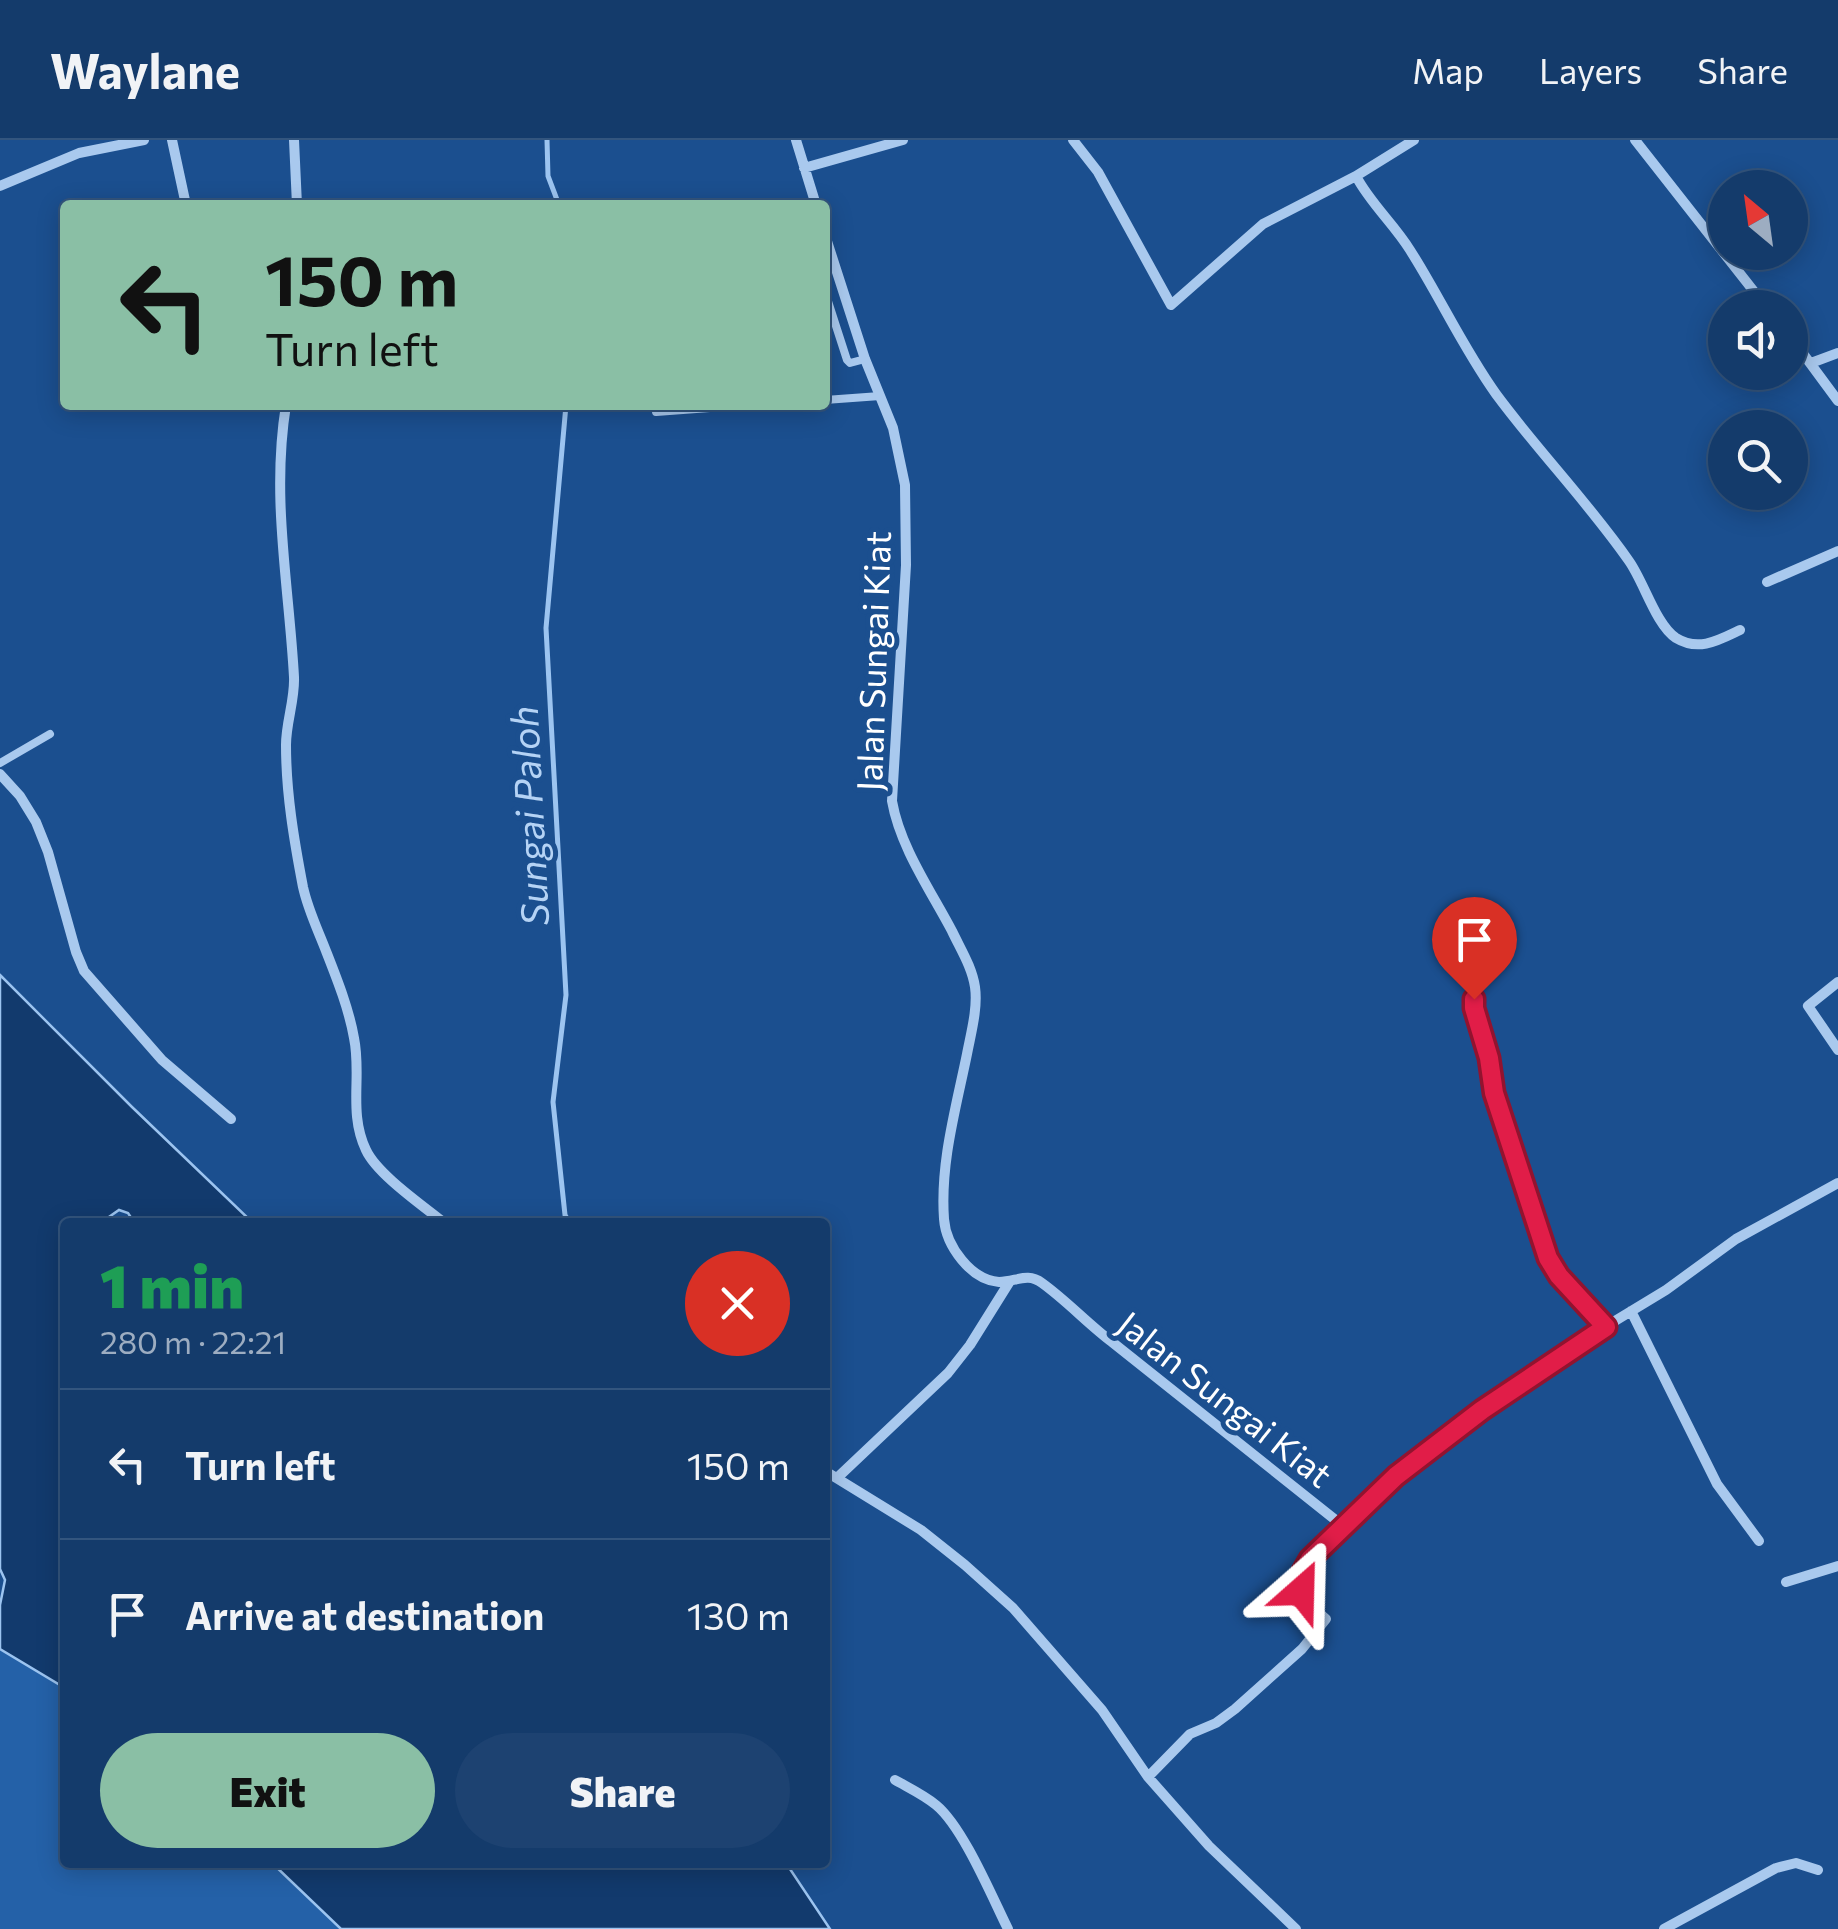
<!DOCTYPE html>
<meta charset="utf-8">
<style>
body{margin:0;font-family:Commissioner,sans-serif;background:#1d4271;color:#f1f3f6;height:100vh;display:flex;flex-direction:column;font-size:38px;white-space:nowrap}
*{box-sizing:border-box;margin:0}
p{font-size:32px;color:#9dadc1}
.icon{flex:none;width:55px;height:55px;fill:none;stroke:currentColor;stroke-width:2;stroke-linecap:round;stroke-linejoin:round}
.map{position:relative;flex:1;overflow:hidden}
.panel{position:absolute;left:60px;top:1078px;width:770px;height:650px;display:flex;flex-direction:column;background:#143b6b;border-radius:10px;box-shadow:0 5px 25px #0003,0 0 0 2px #33557e}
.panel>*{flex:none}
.hud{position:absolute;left:60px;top:60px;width:770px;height:210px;border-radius:10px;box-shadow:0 5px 25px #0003,0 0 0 2px #33557e;background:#8abfa5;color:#111;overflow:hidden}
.needle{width:65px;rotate:331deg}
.fabs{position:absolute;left:1708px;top:30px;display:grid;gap:20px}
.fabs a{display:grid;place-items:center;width:100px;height:100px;border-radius:50%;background:#143b6b;box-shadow:0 5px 25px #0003,0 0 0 2px #33557e;font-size:50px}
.pin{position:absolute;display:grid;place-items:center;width:85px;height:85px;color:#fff;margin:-102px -42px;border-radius:50% 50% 50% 0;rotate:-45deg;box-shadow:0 0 10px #0007}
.pin .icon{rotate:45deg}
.me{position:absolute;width:110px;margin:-55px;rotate:25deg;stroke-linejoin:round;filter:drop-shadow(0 0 8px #0008)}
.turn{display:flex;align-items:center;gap:35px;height:210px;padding:0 40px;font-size:45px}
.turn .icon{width:130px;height:130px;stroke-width:2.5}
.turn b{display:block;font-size:70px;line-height:85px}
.round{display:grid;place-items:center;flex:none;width:105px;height:105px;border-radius:52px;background:#1d4271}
.head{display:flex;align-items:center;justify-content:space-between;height:170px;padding:0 40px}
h1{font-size:60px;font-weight:800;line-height:75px;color:#1e9e55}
.action{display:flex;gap:20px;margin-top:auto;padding:20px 40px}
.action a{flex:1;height:115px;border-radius:60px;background:#8abfa5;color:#111;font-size:40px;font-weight:800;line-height:115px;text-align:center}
.action a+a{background:#1d4271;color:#f1f3f6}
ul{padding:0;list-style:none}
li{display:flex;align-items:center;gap:30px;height:150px;padding:0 40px;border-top:2px solid #33557e}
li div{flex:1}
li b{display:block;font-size:38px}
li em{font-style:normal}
header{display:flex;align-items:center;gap:60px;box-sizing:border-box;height:140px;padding:0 50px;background:#143b6b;border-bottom:2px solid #33557e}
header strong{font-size:48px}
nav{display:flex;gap:55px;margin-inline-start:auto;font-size:35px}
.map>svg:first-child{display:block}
.green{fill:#2461a8}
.water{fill:#123a6d;stroke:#9cc4f0;stroke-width:2.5}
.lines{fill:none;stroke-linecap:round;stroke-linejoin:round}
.stream{stroke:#9cc4f0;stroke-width:5}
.lane{stroke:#a9c9ee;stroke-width:8}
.street{stroke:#a9c9ee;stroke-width:10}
.route-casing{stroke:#92132f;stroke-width:25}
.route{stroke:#e11d48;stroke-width:18}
.labels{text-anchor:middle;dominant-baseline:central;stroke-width:10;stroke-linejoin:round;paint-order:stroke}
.street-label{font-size:35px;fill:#fff;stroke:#1b4f8f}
.water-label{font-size:38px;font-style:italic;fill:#b5d3f5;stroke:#1b4f8f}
</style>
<header>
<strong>Waylane</strong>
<nav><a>Map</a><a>Layers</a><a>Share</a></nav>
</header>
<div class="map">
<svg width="1838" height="1789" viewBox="0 0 1838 1789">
<rect width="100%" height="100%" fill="#1b4f8f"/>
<path class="green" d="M0,1509L65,1548V1722L272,1723L341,1789H0Z"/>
<path class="water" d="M0,835L132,967L252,1082H134L128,1073L119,1070L109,1077V1082H65V1548L0,1509V1465L5,1440L0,1429Z
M272,1723H786L830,1789H341Z"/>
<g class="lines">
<path class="stream" d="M547,0L548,36L559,65
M566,265L546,488L566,855L553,962L565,1075L569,1082"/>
<path class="lane" d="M825,152L847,220L850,223L865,219
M825,260L880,256
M656,272L750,265
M0,623L50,594
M1483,822L1485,836L1474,859V868L1489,918L1495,953L1524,1046L1554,1129L1605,1187"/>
<path class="street" d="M172,0L186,65
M294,0L297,65
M796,0L816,65
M1073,0L1098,32L1171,165L1263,84L1356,36L1414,0
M1635,0L1767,168
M804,28L903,0
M1356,36C1370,63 1394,84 1410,110C1440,157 1463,208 1496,254C1538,311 1588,362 1629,421C1644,442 1656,485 1676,498C1699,512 1719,500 1740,490
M0,46L79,13L144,0
M825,95L865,219L893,288L905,345L906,425L892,661C900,707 931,751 952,791C961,810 972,827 975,847C978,868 971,893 967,914C956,968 940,1023 944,1079C946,1106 971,1140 999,1142C1016,1142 1027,1132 1042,1143C1067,1161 1088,1184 1112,1202C1189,1264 1266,1325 1343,1386
M1790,196L1838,261
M1811,223L1838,213
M286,265C271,358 289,445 294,537C295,560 286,582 286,605C286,653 294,700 303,747C308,770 318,790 326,811C337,839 349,869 354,898C362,936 348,972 366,1010C377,1034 422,1065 443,1082
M1767,442L1838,411
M0,634L20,656L36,682L48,712L76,812L84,831L162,920L231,979
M1838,842L1808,866L1838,910
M1631,1171L1717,1344L1759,1401
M825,1331L921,1390L965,1425L1013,1468L1102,1570L1148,1637L1209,1706L1296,1789
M837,1338L948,1233L970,1205L1010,1141
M1786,1442L1838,1426
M1148,1637L1190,1594L1216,1583L1235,1569L1302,1509L1326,1479C1303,1459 1292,1449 1310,1419L1396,1337L1482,1270L1605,1187L1666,1150L1736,1099L1838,1043
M895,1640C909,1648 924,1655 936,1665C963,1687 992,1757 1008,1789
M1664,1789L1776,1728L1796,1723L1818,1730"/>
</g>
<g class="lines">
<defs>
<path id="route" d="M1301,1451L1302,1433L1310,1419L1396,1336L1482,1270L1606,1187L1559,1136L1548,1118L1494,953L1489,918L1474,868V859"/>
</defs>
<use href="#route" class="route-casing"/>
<use href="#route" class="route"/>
</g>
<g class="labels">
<g class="street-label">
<text transform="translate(872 521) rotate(-88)">Jalan Sungai Kiat</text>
<text transform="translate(1226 1258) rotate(38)">Jalan Sungai Kiat</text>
</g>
<g class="water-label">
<text transform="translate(528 676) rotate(-93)">Sungai Paloh</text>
</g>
</g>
</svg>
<div class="fabs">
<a><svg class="needle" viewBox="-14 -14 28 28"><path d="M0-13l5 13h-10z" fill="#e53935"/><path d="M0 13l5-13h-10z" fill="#9dadc1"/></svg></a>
<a><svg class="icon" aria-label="sound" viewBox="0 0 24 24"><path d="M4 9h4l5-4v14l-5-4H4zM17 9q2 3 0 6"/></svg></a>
<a><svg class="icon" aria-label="search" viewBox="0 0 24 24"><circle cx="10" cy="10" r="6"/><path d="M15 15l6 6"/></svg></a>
</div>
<div class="pin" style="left:1474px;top:859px;background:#d93025"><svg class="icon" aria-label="arrive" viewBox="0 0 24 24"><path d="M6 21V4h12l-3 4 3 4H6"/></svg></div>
<svg class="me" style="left:1301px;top:1451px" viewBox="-20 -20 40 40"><path d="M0-17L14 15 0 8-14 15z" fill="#e11d48" stroke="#fff" stroke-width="4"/></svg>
<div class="hud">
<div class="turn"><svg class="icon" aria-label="left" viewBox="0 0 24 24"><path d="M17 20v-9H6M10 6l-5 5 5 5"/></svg><div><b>150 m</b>Turn left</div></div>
</div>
<section class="panel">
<div class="head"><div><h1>1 min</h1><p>280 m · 22:21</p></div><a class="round" style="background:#d93025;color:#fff"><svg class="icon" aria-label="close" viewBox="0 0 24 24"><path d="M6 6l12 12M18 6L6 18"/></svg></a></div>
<ul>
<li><svg class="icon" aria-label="left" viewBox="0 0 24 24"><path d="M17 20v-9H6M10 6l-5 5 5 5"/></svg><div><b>Turn left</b></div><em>150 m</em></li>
<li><svg class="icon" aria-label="arrive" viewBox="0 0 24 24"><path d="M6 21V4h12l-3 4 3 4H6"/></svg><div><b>Arrive at destination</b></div><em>130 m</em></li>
</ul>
<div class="action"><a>Exit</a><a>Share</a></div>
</section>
</div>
